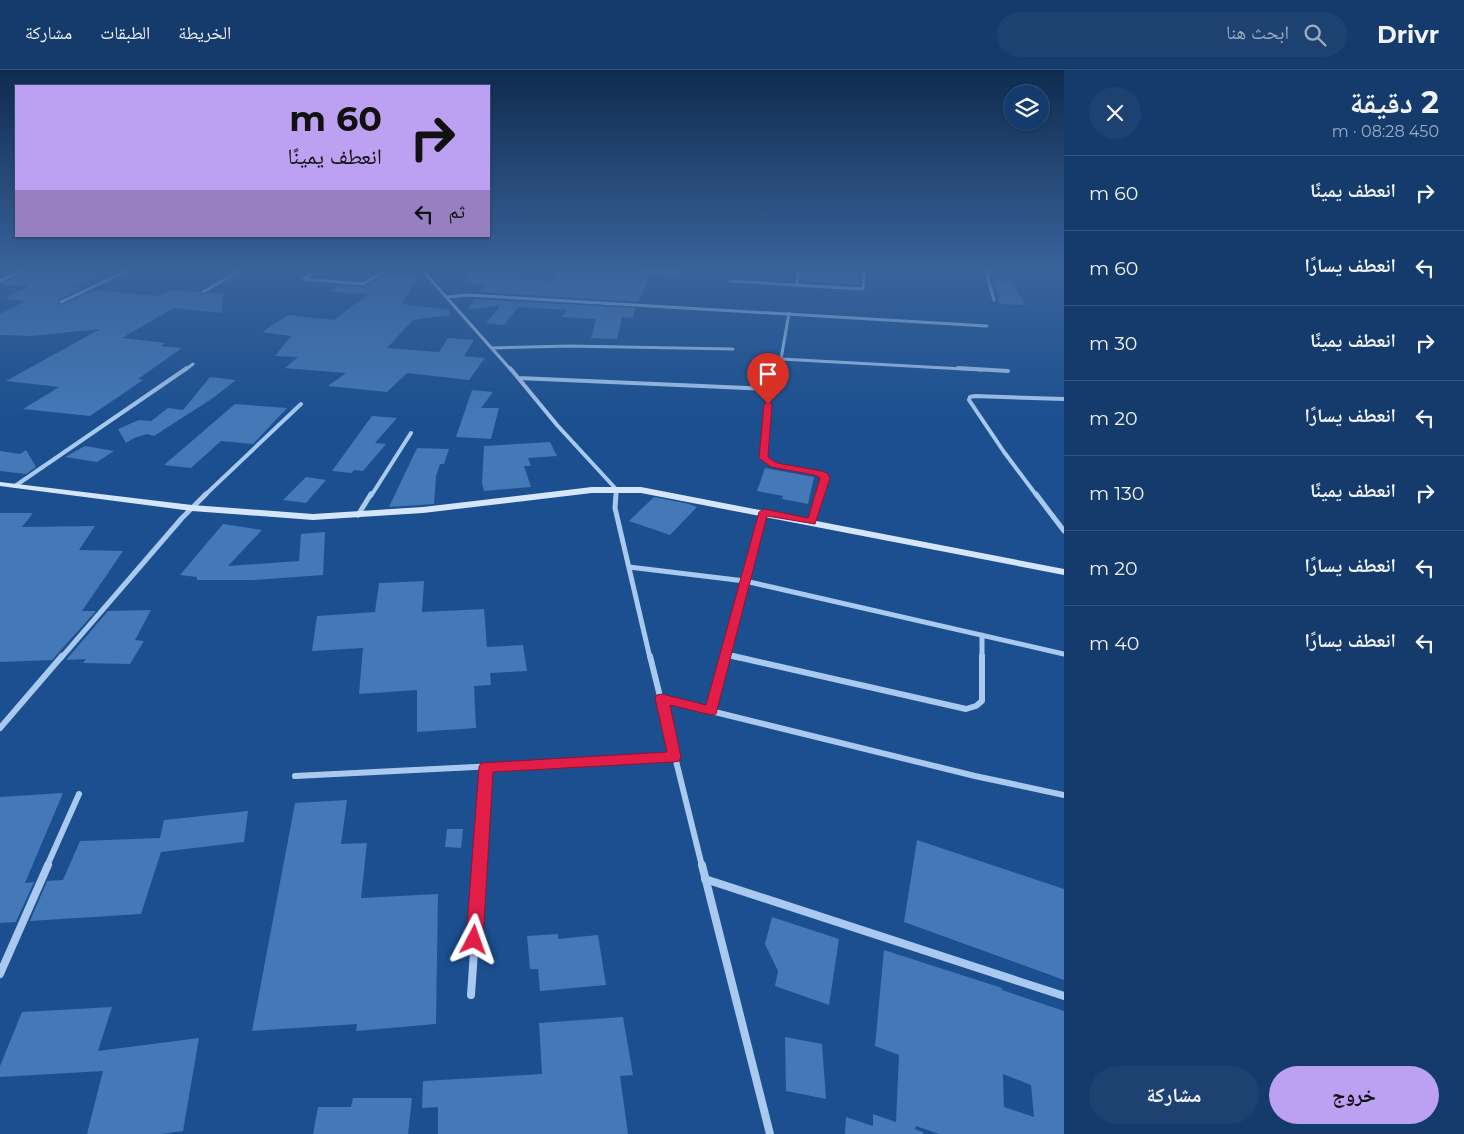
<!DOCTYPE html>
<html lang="ar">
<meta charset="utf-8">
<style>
body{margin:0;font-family:Montserrat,"Noto Naskh Arabic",sans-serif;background:#1d4271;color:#f1f3f6;direction:rtl;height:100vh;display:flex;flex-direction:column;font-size:19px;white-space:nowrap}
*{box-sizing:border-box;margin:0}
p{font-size:16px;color:#9dadc1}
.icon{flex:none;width:28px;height:28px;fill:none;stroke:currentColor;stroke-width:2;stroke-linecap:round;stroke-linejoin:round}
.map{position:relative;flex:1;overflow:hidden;direction:ltr}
.panel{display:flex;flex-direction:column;background:#143b6b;width:400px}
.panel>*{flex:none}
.guide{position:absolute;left:15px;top:15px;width:475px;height:152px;border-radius:0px;box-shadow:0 1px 4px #0004,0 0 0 1px #33557e;direction:rtl;background:#bca0f2;color:#111;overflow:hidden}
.fabs{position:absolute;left:1004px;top:15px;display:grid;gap:10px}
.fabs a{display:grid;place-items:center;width:45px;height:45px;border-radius:50%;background:#143b6b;box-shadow:0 1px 4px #0004,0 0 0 1px #33557e;font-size:25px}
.pin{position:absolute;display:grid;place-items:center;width:42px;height:42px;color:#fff;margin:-51px -21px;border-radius:50% 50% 50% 0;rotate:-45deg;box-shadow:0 0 5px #0007}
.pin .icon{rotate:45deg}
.me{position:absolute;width:55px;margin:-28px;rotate:4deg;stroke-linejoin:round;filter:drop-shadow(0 0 4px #0008)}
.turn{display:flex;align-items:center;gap:18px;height:105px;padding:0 25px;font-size:22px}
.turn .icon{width:65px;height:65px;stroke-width:2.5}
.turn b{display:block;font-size:35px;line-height:42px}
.then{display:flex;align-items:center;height:48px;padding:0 25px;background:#0003;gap:10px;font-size:19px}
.round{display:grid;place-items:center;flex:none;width:52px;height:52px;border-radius:26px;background:#1d4271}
.overview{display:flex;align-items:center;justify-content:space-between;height:85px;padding:0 25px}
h1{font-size:30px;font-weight:700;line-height:38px}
.button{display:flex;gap:10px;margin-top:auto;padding:10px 25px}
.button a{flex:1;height:58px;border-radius:30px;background:#bca0f2;color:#111;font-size:20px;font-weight:700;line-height:58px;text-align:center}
.button a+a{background:#1d4271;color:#f1f3f6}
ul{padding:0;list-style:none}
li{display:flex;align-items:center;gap:15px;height:75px;padding:0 25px;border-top:1px solid #33557e}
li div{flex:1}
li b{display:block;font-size:19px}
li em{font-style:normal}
header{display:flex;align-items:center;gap:30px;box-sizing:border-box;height:70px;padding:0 25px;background:#143b6b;border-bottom:1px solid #33557e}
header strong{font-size:24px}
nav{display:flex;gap:28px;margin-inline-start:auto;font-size:18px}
.search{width:350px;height:45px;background:#1d4271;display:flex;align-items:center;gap:12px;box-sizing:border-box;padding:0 18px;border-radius:28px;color:#9dadc1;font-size:19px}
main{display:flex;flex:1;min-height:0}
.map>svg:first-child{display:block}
.building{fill:#4478b7;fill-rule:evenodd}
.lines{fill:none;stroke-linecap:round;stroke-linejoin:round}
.minor-far4{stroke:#a9c9ee;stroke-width:3}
.minor-far3{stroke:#a9c9ee;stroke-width:4}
.minor-far2{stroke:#a9c9ee;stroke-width:5}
.minor-far1{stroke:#a9c9ee;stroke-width:6}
.minor{stroke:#a9c9ee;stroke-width:8}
.secondary{fill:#d6e6fa;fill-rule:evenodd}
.route{fill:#e11d48;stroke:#92132f}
</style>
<header>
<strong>Drivr</strong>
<div class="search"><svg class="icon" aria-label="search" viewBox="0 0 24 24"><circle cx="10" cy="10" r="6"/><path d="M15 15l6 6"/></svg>ابحث هنا</div>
<nav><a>الخريطة</a><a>الطبقات</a><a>مشاركة</a></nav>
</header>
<main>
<section class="panel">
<div class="overview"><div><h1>2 دقيقة</h1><p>450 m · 08:28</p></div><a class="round"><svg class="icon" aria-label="close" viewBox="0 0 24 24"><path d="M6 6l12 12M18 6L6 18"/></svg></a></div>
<ul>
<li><svg class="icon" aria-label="right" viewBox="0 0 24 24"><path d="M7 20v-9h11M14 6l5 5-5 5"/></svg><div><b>انعطف يمينًا</b></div><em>60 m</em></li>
<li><svg class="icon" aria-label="left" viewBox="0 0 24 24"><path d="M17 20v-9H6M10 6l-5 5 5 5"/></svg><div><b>انعطف يسارًا</b></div><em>60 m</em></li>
<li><svg class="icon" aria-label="right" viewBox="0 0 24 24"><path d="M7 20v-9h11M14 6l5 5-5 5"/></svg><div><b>انعطف يمينًا</b></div><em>30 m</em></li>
<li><svg class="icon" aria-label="left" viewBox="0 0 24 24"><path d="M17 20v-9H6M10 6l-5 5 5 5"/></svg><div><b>انعطف يسارًا</b></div><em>20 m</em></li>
<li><svg class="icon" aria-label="right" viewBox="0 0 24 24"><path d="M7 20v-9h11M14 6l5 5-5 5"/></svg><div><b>انعطف يمينًا</b></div><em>130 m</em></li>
<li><svg class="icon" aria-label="left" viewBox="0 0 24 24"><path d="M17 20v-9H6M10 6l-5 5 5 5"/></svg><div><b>انعطف يسارًا</b></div><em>20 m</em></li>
<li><svg class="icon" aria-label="left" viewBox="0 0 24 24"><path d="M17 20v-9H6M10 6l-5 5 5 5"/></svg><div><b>انعطف يسارًا</b></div><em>40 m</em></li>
</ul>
<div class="button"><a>خروج</a><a>مشاركة</a></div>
</section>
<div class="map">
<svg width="1064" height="1064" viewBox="0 0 1064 1064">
<rect width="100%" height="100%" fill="#1b4f8f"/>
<path class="building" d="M25,201H99L90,206H98V208L67,217L82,218L59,229L58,233L60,235L95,220L159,226L170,220L200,222L203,225L209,223L223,224L222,243L174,238L122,268L166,273L161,276L182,278L138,309L143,310L90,346L23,339L59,317L6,311L100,259L32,266L0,265V244L26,231L6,229L10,227H5L30,216L1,214L23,204Z
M473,201H523L517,209L552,211L557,201L627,203V201H642L644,204L651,205L638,232L480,222L485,215L464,214Z
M802,201L857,202L860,215L812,212L801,209Z
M386,204H420L401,234L450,240V245L413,250L387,278L439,282L448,268L474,270L464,286L485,288L469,310L407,303L387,322L328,316L346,303L285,298L298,287L275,286L291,266L262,262L288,245L334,250L368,224L330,222L339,215L364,217Z
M995,211L1011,212L1026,235L999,234Z
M475,229L636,238L633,248L622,247L617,269L591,268L596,249L562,247L567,240L518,237L504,255L486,253L501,235L467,240Z
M210,307L236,310L213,328L154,366L147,364L134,368L126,373L118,359L139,350L151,351L168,338L183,340Z
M472,320L493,322L481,338H499L491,369L456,367Z
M235,334L287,338L253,374L221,371L191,398L164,395Z
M372,346L397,348L375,373L386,374L363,401L354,400L351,403L332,401Z
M550,372L557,386L528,388L531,396H524L531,417L484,421L482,413L484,376Z
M85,376L114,381L97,392L65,387Z
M417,378L449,379L444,394H440L436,406L434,434L389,437Z
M26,380L36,397L26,404L0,401V381L20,384Z
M765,398L814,407L808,434L782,429L783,426L757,421Z
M306,407L326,410L306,433L283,430Z
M654,427L689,434L697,437L670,465L629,451Z
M0,443H33L22,457L95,456L79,480L123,481L82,541H96L52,590L0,592Z
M223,454L262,460L228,496L299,491L301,464L325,462L323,505L253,510H197V507L180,505Z
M424,511L422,542L484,539L487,577L523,575L527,601L490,603L491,615L474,616L476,658L417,662V620L359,624L363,578L312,581L317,546L375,542L379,513Z
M151,540L135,570L144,571L130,594L83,593L86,589L66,590L108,541Z
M63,723L25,813L34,812L16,852L0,853V727Z
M347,730L341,774L367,773L361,828L438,824L436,954L356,961L357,954L252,961L295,733Z
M248,741L244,772L161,782L141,844L30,851L47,811L63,810L80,771L160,768L164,750Z
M447,759H463L461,778L445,777Z
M917,770L1064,819V910L904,852Z
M772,847L839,869L829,935L775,916L778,901L765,874Z
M558,864V869L598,865L606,915L540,921L538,899H530L527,866Z
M884,880L1002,918V920L1064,941V1064H939L916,1056L915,1059L923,1062V1064H845L846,1047L873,1056V1044L896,1052L899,985L875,976ZM1003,1004L1031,1015L1034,1047L1004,1037Z
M112,937L98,981L199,968L183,1061L161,1064H87L103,1001L0,1007V996L22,942Z
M623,947L633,1005L620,1006L628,1064H438V1037L422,1038L423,1011L542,1004L539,953Z
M785,967L822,974L826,1029L786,1021Z
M353,1028H412L408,1064H313L318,1037H351Z"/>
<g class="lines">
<path class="minor-far4" d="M314,201L304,209L363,214L385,201
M423,201L511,300
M645,201L677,203
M986,201L994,230
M0,211L22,201
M730,211L863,219L864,201
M797,214L799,201
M203,222L239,201
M447,227L468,225L987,256
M61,232L127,201
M491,278L569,276L733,279
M781,289L982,300
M185,300L193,294
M770,300L771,292L781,289L789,243"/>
<path class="minor-far3" d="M510,298L557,355L616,419V426
M958,298L1008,301
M519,308L769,319L771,298
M769,319L764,388L774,395L824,405L820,426
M15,416L187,298
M204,426L301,334
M371,426L411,363
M1037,426L1004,382L969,330L970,327L975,326L1064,329"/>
<path class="minor-far2" d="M616,424L615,438L650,588
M1036,424L1064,461
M358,445L371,424
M812,452L821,424
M629,497L745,511L1064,584
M982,565V588
M727,585L739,588
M61,588L182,448L206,424
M725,588L763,442"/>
<path class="minor-far1" d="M650,586L702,796
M733,586L966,639L976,636L982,631V586
M662,629L975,706L1064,725
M711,641L725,586
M0,658L62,586
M295,706L674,687
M47,796L79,724
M479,796L486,697"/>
<path class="minor" d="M702,795L770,1064
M705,809L1064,926
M0,904L48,795
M471,925L480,795"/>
<path class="secondary" d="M0,412L192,435L313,444L423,437L592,417H641L1064,499V505L641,423H592L423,443L313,450L192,441L0,416Z"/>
</g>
<linearGradient id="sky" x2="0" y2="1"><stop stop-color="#0f2b4f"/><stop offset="0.57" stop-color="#39639b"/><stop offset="1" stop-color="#39639b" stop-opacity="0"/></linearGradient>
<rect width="1064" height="350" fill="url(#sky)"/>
<path class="route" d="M768,331L772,334L768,387L777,393L821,401L827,403L830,408L815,454L767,446L717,640L716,644L711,645L670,635L681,687L679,691L674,692L493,702L483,870L481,876L474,878L468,876L466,870L479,697L481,693L667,682L655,628L657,625L662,624L706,635L759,442L764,439L808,448L820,408L815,405L771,397L759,388L764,334Z"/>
</svg>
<div class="fabs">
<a><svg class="icon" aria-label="layers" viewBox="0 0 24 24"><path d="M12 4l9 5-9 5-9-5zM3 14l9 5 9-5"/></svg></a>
</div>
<div class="pin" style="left:768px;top:334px;background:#d93025"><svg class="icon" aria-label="arrive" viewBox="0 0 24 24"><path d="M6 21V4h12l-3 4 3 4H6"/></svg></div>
<svg class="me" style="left:474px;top:870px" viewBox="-20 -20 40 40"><path d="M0-17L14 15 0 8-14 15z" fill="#e11d48" stroke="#fff" stroke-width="4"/></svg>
<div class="guide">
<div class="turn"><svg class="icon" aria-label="right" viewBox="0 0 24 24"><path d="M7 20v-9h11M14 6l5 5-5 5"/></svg><div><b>60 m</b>انعطف يمينًا</div></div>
<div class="then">ثم<svg class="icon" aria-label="left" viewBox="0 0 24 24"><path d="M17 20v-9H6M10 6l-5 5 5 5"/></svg></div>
</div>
</div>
</main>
